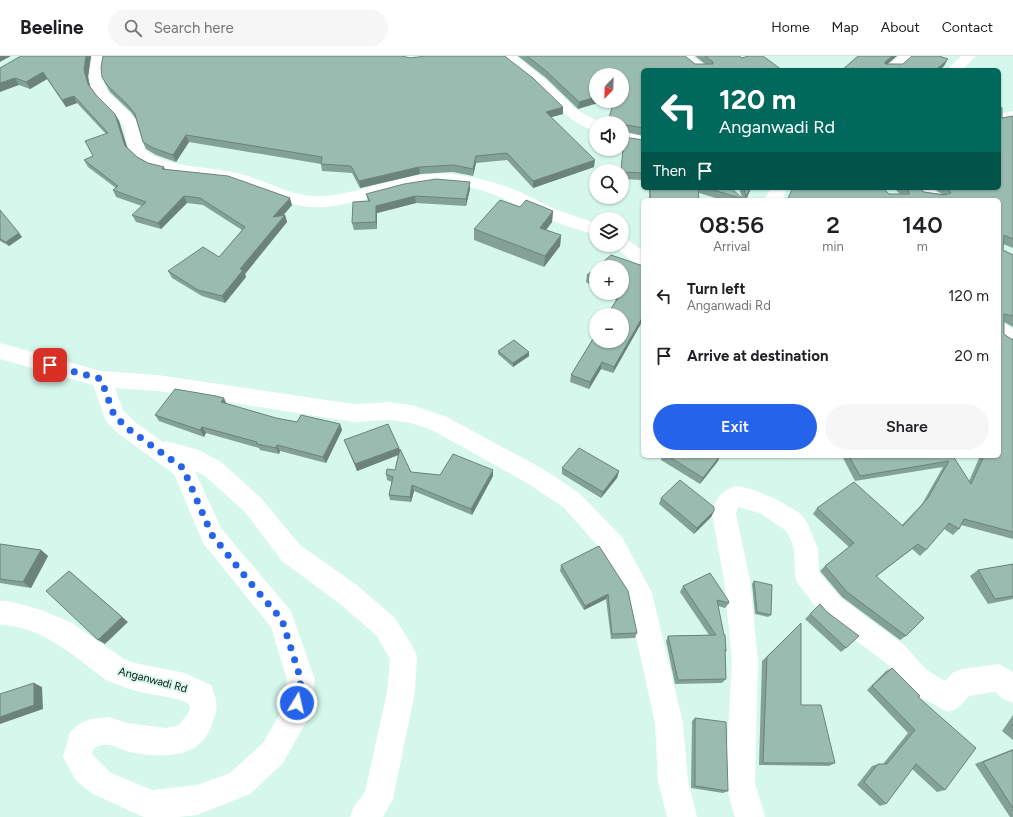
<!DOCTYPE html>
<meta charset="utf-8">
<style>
body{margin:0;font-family:Figtree,sans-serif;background:#f6f6f6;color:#202124;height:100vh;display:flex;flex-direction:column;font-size:15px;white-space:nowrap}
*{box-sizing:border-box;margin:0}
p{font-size:13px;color:#757577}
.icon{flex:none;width:22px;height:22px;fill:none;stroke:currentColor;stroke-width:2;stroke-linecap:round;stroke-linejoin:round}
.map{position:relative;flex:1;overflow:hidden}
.side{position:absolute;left:641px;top:142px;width:360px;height:260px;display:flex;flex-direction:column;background:#fff;border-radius:6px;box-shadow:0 1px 3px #0004}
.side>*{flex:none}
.banner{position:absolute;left:641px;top:12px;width:360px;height:122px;border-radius:6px;box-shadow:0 1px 3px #0004;background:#00695c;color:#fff;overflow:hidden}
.needle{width:26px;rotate:203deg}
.buttons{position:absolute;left:589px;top:12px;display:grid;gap:8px}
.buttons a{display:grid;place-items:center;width:40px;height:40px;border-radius:50%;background:#fff;box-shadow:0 1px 3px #0004;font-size:20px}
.pin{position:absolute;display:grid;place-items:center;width:34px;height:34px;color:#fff;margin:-17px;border-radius:8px;box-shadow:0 2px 6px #0006}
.me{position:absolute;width:44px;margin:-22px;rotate:9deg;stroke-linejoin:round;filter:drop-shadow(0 0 3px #0008)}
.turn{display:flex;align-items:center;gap:14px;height:84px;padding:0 12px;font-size:18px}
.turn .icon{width:52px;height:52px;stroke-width:2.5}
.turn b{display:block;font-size:28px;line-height:34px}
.then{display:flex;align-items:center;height:38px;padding:0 12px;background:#0003;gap:8px;font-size:15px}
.eta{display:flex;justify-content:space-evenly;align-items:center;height:68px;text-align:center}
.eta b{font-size:24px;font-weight:600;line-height:28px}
.primary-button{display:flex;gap:8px;margin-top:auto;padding:8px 12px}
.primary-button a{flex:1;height:46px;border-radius:24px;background:#2563eb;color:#fff;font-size:16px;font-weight:600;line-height:46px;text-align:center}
.primary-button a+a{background:#f6f6f6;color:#202124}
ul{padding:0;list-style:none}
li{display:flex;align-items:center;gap:12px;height:60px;padding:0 12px}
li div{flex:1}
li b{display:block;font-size:15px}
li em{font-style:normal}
header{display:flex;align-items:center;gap:24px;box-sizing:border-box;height:56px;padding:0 20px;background:#fff;border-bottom:1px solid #e0e0e0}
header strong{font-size:19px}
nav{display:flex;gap:22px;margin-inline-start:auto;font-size:14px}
.search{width:280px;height:36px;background:#f6f6f6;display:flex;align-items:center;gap:10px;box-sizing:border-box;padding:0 14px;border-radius:22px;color:#757577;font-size:15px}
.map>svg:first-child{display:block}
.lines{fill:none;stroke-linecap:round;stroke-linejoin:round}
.minor{fill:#fff;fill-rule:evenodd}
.wall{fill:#84a197}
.shaded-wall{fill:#6c837b}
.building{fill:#9abbb0;stroke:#6c837b}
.route{stroke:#2563eb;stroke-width:7;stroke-dasharray:0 12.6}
.labels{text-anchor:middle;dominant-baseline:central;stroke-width:3.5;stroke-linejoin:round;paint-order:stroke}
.street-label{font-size:11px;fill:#0d1915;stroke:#d5f7ec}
</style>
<header>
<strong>Beeline</strong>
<div class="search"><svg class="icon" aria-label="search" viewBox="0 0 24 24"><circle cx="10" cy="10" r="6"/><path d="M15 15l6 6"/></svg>Search here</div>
<nav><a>Home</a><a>Map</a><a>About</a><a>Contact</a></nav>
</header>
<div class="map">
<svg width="1013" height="761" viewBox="0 0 1013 761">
<rect width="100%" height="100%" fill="#d5f7ec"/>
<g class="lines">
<path class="minor" d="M92,0H106L103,18L104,28L109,37L130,57L137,66L145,94C172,114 209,109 241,118C269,125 294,143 325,140C369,136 408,114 453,118C476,121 499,127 520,136C531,141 542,147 553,152C567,158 582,162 596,167V179C576,173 555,167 536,158C507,145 487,132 454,129C408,124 369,148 324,151C287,154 259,131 226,124C199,118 153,122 133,100C123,90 128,75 120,64C109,50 90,41 89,21C89,14 91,7 92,0Z
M501,0H516L545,23L577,54L602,67H596V75C569,68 554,45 534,28C523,19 509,12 501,0Z
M677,0H693L710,14H694Z
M899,0H915L899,14H883Z
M961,0H976L962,14H947Z
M1013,55V65L999,68V58Z
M622,76L643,80V90L622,86Z
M771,132H787L782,144H764Z
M910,132C923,132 936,131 945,144C931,144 918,145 910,132Z
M622,182L628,184L643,195V211L637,209L616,192L614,189H622Z
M999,266L1006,268L1013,273V290L1006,288L999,283Z
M0,287L101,315L158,319L354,348L388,346L411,349L447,361L543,413L579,437L622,481L652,537L683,667L688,725L697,761H667L658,725L655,667L627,540L604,497L563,451L527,427L432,374L411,367L388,364L354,366L158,335L115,332L123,354L135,366L163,386L166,385L199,394L221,406L262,443L300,489L358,530L395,562L413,591L417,600L415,636L393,743L383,761H350L354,750L365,736L387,636L390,603L377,580L340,548L282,505L246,457L205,420L195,415L221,472L291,555L315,624L309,658L305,668L283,707L250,738L197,759L178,761H145L141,760L91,737L75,723L63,701L70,676L81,667L91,663L109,661L127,667L166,672L179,669L188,657L190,652L189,648C174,640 156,640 140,636C128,633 117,628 106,624C75,601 41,569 0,569V545H9L42,554L72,567L124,603L139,608L185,617L211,629C219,649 218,653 210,673C197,705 154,702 126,695C121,693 115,690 109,689C101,688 93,690 92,698L111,717L152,734L197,729L230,717L263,687L282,654L287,624L271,571L203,487L174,418L119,378L106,365L93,329L0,303Z
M736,430L751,433L776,443L801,458L807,466L818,493L819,516L841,542L904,589L927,614L945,625L952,617L962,613L999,608L1013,616V647L1003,643L995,636L969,640L958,652L948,656L907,634L886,607L823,560L798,528L795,520L794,493L789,480L785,474L760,457L738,451L736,458L750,524L758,605L755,727L765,761H735L725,727L732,605L724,524L712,458C716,441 720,436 736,430Z"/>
</g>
<path class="wall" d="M21,0H91L88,21L90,31L96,39L115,58L119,65L127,91L137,101L148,107L164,111L166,114L292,149L283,160L285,159L287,166L245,218L246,221L225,247L202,240L172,222L168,215L219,201L242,174L203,149L187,147L161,173L136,166L132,159L142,150L116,141L113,134L116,132L88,111L84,104L93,100L106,78L77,47L66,51L47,23L30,33L19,29L2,11Z
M518,0H685L695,8H705L695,0H739L742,2L782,14H643V80L622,75V67H608L622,19L578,53L546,22Z
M410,2H507L563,58L551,61L594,111L533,132L507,104L476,107L473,120L453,116L420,118L360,132L352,117L322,115L321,108L189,86L176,106L156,99L146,93L143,86L136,63L131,56L110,36L102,21Z
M1013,60V192L1003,188V194L1013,199V271L1006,267L1004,266V278L1011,283H1013V483L961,469L959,473L953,479L944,473L926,494L920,500L912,493L877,520L906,580L900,584L842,541L820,515L825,510L849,491L813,458L817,452L902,469L922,448L943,411L855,425L842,400H953L969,425L980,400H999V144H787L900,138L894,132H919L924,136L942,138L934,133L928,132H999L1002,62Z
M624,81L643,84V132L641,131L642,124L622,123V115H621Z
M643,132H731L742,142L739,132H751L746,144H722L699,137V144H649V134Z
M470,133L466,150L416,147L377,157V173L354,174L352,167L368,145L366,138Z
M520,151L553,155L552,166L546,174L561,179L560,190L544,211L474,184V173Z
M0,154L22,181L9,190L0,185Z
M643,210V264L613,317L601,313L589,333L570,326L571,319L616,244L604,237H622Z
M596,212V232L586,226L587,219Z
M498,295L529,296V300L513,311L498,298Z
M227,348L276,362L297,366L340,368L342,374L326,407L280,395L279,398L260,394L259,392L206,377L204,381L159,365L155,359Z
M344,384L399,392L411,416L440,419L493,414V420L472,459L414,435L411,446L390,444L389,439L392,426L387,424L386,418L395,414L398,399L357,415Z
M662,400H720L718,405L700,428L661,404Z
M562,412L619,415L617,422L601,442L562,418Z
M661,442L714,455L711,461L694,478L659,448Z
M0,488L41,494L48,500L31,532L0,527Z
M1013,508V543L988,548L970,520L978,514Z
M561,509L628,535L637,577L635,582L611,583L606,543L584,554L560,515Z
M754,525L771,559L768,561L755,558L752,528Z
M683,530L729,547L725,552L718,550L726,595L725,596L726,623L722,627L675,628L666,585L668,580L709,579L680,536Z
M820,548L846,592L841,596L805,563Z
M801,567V649L835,707L829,710L759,709L762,605Z
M892,612L918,641L945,734L937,736L912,713L886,748L880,750L857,729L872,710L878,708H883L908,677L867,634L886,615Z
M1013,659V684L1002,675Z
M695,662L728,735L723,737L691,732L692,665Z
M1013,693V761H1010L975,708Z"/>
<path class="shaded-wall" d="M0,0H11L0,6Z
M86,0H91L88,21L91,35L88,28L84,14Z
M892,0H897L882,13L885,6Z
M948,3L944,10L940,14H936Z
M43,16L47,23L30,33L26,26Z
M15,22L19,29L0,36V27Z
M74,40L77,47L66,51L62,44Z
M596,41V45H605L578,53L579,46Z
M563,51V58L545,63L546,56Z
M115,58L119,65L129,97L125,90Z
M186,79L189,86L176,106L173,99Z
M476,100V107L473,120V113Z
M595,104L594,111L533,132V125Z
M419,111L420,118L360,132L359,125Z
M470,126V133L466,150V143Z
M750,132H751L746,144H745Z
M184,140L187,147L161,173L158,167Z
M415,140L416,147L377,157V173L376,166V150Z
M290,142L292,149L275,168L273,161Z
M553,155L552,166L539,183L540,172Z
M285,159L287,166L245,218L246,221L225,247L222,240L240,213Z
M19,177L22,181L9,190L6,186Z
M561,179L560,190L544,211L545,200Z
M643,260V264L613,317L614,311Z
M529,296V300L513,311V307Z
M602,306L601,313L589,333L590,326Z
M224,342L227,349L221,346Z
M340,368L342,374L326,407L323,401Z
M202,371L206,377L204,381L200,374Z
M277,389L280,395L279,398L276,392Z
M399,392L401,398L357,415L355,408Z
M720,400L718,405L700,428L703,422Z
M493,414V420L472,459L471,453Z
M619,415L617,422L601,442L603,436Z
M412,429L414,435L411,446L410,441Z
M714,455L711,461L694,478L697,472Z
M918,488L912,493L871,524L876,520Z
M41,494L48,500L31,532L23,526Z
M69,515L128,566L105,588L98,584Z
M608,538L606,543L584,554L585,550Z
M34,627L42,631L43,653L0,668V661Z"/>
<path class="building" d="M21,0H86L84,14L88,28L96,39L115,58L125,90L137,101L148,107L164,111L162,113L228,120L290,142L273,161L285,159L240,213L243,214L222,240L198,234L168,215L203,191L219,201L245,171L200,142L184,140L158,167L132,159L146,146L113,134L118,130L84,104L93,100L85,85L108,77L74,40L62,44L43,16L26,26L15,22L0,27V12Z
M103,0H402L410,2L426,0H505L507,2L533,22L563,51L546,56L595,104L533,125L507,97L476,100L473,113L453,109L419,111L359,125L351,110L321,108L322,101L186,79L173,99L153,92L143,86L135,58L128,49L107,29L102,21L101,11Z
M527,0H685L695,8H713V6L705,0H739L742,2L748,0H763L782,14H643V72L622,68V67H616L608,65L614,45H622V19H596V41L579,46L546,15Z
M858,0H892L885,6V8H903L912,0H939L948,3L936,14H842Z
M999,50L1002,52V62L1013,60V183L1004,179L1003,194L1013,199V260L1004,258V278L1011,283H1013V476L964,463L959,473L949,467L926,494L918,488L876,520L924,562L906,580L847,536L825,510L854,487L817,452L854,426L903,470L928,442L949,405L860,420L849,400H953L971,428L984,400H999V144H787L793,132H883L889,138H909V136L905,132H919L924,136L944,139L951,137L947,132H999Z
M624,81L643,84V117L622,116V115H621Z
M436,123L470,126L466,143L415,140L376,150V166L352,167L353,146L370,145L366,138L404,128Z
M650,132H698L699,144H650Z
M707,132H731L743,143Z
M744,132H750L746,141Z
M500,144L520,151L526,144L553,155L540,172L561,179L545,200L474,173Z
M0,154L19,177L6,186L0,183Z
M611,199L643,210V260L614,311L602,306L590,326L571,319L596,278V285H622V259H607L620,239L617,237H622V211H597Z
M596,212V224L587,219Z
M514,284L529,296L513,307L498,295Z
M175,333L216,340L224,342L221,346L276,362L297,366L301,359L340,368L323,401L277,389L276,392L257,388V386L202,371L200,374L155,359Z
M388,368L399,392L355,408L344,384Z
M579,392L619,415L603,436L562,412Z
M400,393L411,416L440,419L453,398L493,414L471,453L412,429L410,441L389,439L393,421L386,418L387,413L395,414Z
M668,400H720L703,422Z
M680,424L714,451V455L697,472L661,442Z
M0,488L41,494L23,526L0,523Z
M599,490L628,535L637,577L612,578L608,538L585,550L561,509Z
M1013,508V540L995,543L978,514Z
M69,515L122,561L98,584L46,535Z
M710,517L728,544L729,547L717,544L724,579H725L726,595L725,593L726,623L678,624L668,580L716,579L683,530Z
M754,525L772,529L771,559L757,556Z
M820,548L827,556L859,580L846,592L810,558Z
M801,567V649H821L835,707H763L767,601Z
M892,612L920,640L918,641L976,692L945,734L916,708L886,748L864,726L878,708H887L915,674L872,630Z
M34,627V649L0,661V638Z
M695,662L726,666L728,735L695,730Z
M1013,668V675L1010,672Z
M1013,694V752L983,706Z"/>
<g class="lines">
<path class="route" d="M50,309L101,323L114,359L127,372L183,412L212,479L248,524L282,564L301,624L297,647"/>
</g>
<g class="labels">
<g class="street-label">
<text transform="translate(153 624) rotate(15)">Anganwadi Rd</text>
</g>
</g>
</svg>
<div class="buttons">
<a><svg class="needle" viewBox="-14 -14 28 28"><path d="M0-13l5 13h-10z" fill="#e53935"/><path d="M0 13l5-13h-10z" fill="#757577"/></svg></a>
<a><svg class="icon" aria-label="sound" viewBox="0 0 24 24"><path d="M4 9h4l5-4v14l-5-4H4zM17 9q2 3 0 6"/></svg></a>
<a><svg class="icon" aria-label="search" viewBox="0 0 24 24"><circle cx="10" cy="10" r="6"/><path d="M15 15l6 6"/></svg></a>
<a><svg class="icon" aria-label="layers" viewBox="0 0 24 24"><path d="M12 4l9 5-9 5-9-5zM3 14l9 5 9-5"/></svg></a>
<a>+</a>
<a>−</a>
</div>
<div class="pin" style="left:50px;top:309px;background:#d93025"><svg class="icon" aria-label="arrive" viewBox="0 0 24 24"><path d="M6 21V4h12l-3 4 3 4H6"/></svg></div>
<svg class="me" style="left:297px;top:647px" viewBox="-20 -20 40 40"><circle r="17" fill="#2563eb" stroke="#fff" stroke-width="3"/><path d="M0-11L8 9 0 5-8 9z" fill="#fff"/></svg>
<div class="banner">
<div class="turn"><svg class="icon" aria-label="left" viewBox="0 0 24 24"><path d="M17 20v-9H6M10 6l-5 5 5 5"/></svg><div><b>120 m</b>Anganwadi Rd</div></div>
<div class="then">Then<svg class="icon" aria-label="arrive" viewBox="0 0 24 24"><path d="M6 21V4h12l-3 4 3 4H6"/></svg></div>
</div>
<section class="side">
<div class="eta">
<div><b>08:56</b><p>Arrival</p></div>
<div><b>2</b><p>min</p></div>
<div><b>140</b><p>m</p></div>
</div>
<ul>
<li><svg class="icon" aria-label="left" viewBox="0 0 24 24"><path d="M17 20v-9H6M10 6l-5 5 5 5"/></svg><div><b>Turn left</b><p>Anganwadi Rd</p></div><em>120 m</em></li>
<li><svg class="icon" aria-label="arrive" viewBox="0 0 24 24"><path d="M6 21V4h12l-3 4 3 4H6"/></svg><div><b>Arrive at destination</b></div><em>20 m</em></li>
</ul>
<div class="primary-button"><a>Exit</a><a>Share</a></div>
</section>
</div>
